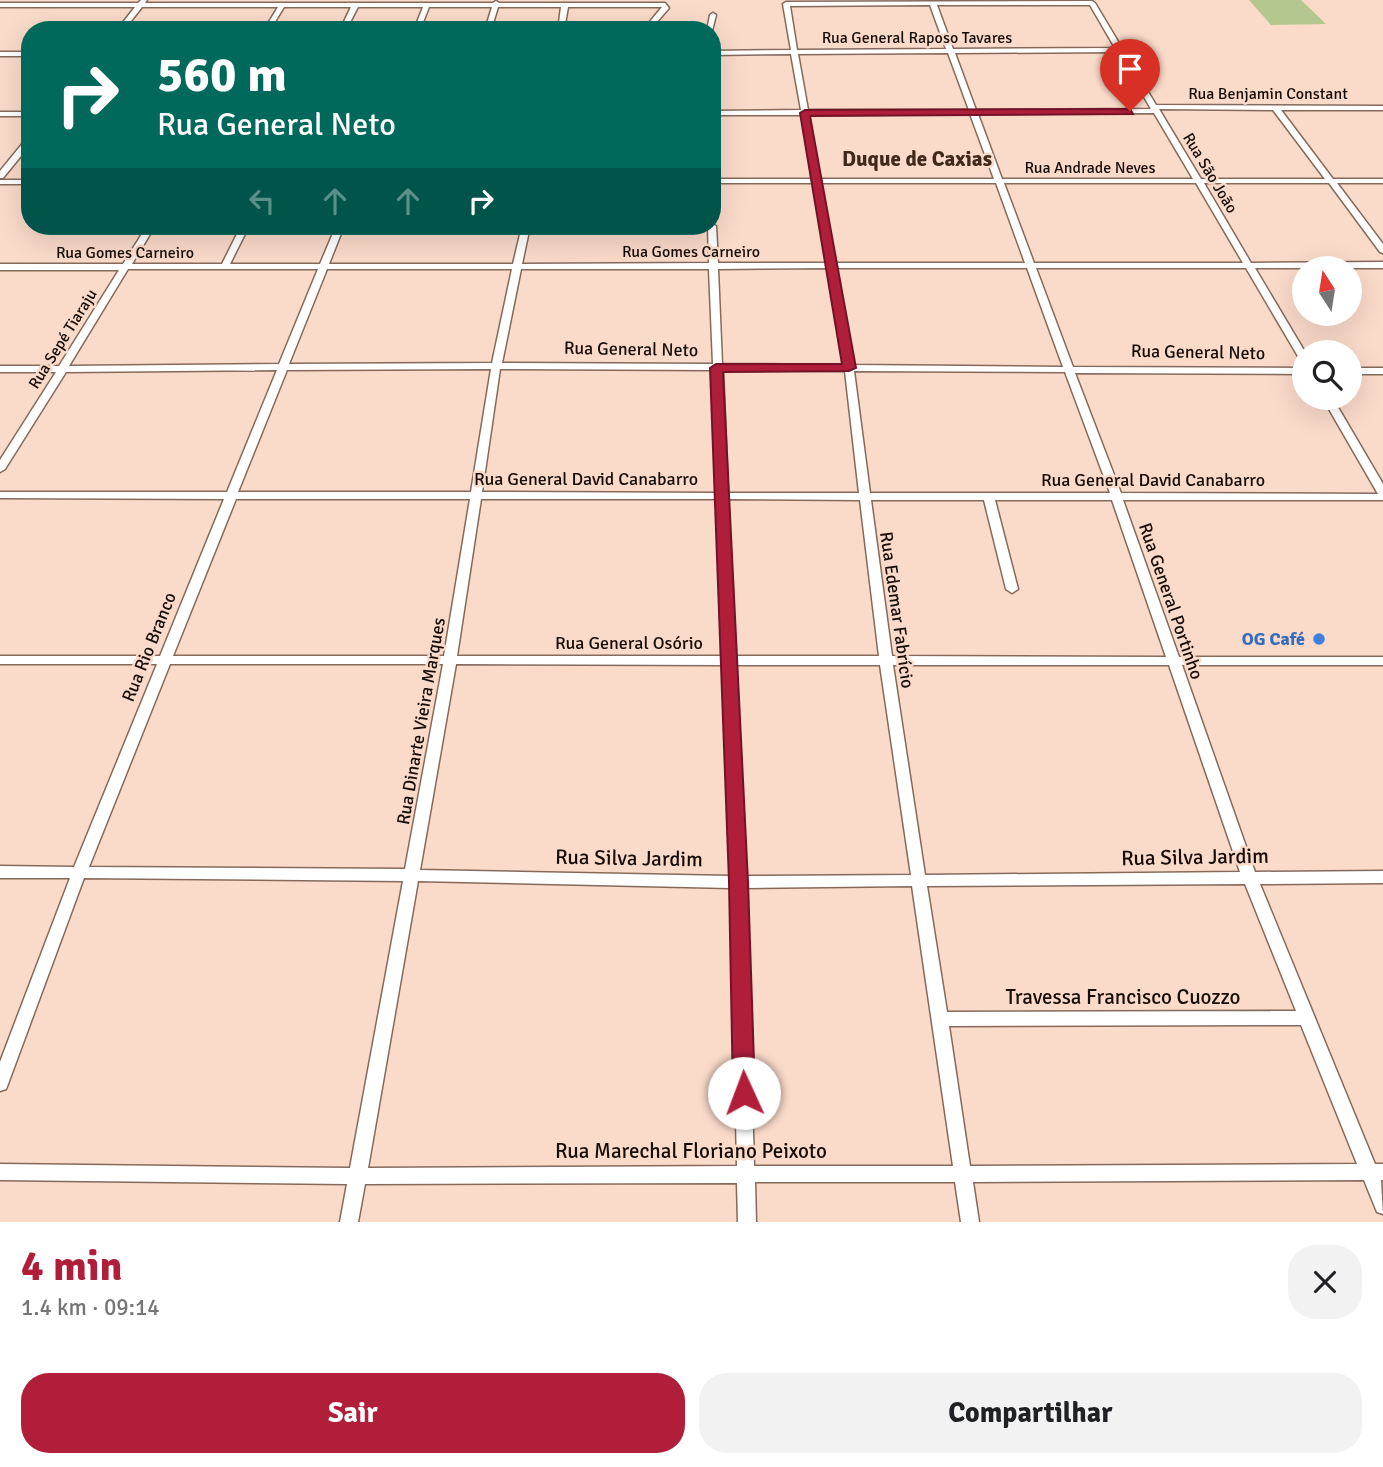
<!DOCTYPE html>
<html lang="pt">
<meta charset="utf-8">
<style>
body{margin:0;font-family:Signika,sans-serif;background:#f2f2f2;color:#202124;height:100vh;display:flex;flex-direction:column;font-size:26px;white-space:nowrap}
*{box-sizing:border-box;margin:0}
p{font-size:23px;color:#757577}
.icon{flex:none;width:38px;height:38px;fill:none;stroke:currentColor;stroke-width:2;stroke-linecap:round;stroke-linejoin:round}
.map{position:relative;height:1222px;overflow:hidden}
.details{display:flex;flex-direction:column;background:#fff;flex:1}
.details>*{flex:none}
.hud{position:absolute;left:21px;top:21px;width:700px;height:214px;border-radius:28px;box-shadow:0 7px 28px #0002;background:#00695c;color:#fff;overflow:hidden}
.needle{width:46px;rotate:348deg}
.tools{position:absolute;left:1292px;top:256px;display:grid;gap:14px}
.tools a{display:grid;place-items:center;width:70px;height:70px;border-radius:50%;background:#fff;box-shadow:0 7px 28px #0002;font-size:35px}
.pin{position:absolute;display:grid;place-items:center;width:60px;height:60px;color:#fff;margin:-72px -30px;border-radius:50% 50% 50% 0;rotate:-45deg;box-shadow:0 0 7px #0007}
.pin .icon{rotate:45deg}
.me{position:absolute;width:77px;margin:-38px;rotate:358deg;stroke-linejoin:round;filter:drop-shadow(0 0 5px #0008)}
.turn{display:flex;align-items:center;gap:24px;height:147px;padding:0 21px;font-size:32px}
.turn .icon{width:91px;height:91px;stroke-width:2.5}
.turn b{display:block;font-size:49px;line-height:60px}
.lanes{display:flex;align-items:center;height:66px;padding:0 21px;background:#0003;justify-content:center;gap:35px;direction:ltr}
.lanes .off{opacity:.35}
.round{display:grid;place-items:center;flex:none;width:74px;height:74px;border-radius:28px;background:#f2f2f2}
.headline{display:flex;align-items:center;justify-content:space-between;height:119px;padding:0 21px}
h1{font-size:42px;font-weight:800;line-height:52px;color:#b11e3a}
.button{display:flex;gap:14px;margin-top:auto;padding:14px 21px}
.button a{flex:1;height:80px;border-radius:28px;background:#b11e3a;color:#fff;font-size:28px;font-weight:800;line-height:80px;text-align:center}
.button a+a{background:#f2f2f2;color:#202124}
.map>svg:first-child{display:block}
.green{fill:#b3c78f}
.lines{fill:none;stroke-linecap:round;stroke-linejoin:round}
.minor-casing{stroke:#856a5b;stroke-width:3}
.minor{fill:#fff;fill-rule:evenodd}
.route{fill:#b11e3a;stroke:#731426;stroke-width:2}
.shop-dot{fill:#3f7fe0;stroke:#fadac9;stroke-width:2.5}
.labels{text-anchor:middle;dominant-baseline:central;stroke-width:5;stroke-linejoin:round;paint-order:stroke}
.far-street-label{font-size:16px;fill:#170d08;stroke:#fadac9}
.street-label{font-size:18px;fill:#170d08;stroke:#fadac9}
.shop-label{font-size:18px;font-weight:bold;fill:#366cbe;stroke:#fadac9;text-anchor:end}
.far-district-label{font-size:21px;font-weight:bold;fill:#40291b;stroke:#fadac9}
.near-street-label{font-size:21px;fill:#170d08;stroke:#fadac9}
</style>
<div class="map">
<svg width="1383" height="1222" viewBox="0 0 1383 1222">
<rect width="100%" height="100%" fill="#fadac9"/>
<path class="green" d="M1301,0L1326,24L1271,25L1249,0Z"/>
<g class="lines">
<defs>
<path id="minor" d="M141,0H147L145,3H493L496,1L499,3H665L669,8L650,30H643L662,7H568L564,30H558L561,7H498L491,30H485L492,7H429L420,30H414L423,7H358L346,30H340L351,7H284L270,30H264L278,7H142L124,30H117L135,7H0V3H138Z
M1092,1L1095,3L1156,105L1383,106V110H1281L1333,179H1383V183H1337L1383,244V253L1380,252L1329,183H1204L1251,263L1383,262V268H1255L1305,352L1304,361L1299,358L1246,268H1036L1073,367L1304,368V374L1075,373L1121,493L1378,494L1322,397H1332L1383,484V500H1123L1179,657H1383V665H1182L1255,872L1383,871V883L1260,884L1375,1164H1383V1180H1381L1383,1214L1377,1212L1364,1180L973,1182L979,1222H961L955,1182H755L756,1222H738L737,1183L365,1184L358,1222H340L347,1184L0,1180V1164L350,1168L403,881L84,878L8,1084L6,1089L0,1091V1062L70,878H0V866L74,867L157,664H0V656H160L224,499L0,498V492H227L277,370L66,372L5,469L0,472V460L56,372H0V366H59L119,270H0V264H123L147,226H155L132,264H222L241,226H249L230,264H320L336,226H344L329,264H513L522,226H530L522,264L709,263L708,226H712V224L716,226L718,263H827L813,183H712V179H812L802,115H712V111L801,110L791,54L712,55V51L791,50L783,4L786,2ZM930,5L946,49L797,50L790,6ZM937,5H1090L1115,48L953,49ZM1118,52L1151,109L976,110L955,53ZM948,53L969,110H808L798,54ZM1159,109L1273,110L1325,179H1201ZM1154,113L1193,179H1002L978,114ZM970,114L994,179H820L809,115ZM821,183H996L1025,263H835ZM1004,183H1196L1243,263H1034ZM827,268L844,365L722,364L718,269ZM836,268H1027L1063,367L854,365ZM128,269H318L279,364L69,366ZM327,269H512L492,363L289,364ZM521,269H709L713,364L502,363ZM491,369L471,492H238L287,370ZM500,369L713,370L717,493L482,492ZM723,370L845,371L859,493H728ZM854,371L1065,372L1110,493H870ZM236,499H470L444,656H173ZM481,499H717L723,656H457ZM728,499L860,500L879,656H735ZM871,500H984L1006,589L1012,593L1018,589L995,500H1112L1166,657L892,656ZM170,664H443L405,869L89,867ZM456,664L723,665L730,876L420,870ZM736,665H880L911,875L745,876ZM893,665H1169L1240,872L925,875ZM418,881L731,888L737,1166L368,1168ZM1245,884L1296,1011L947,1012L927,886ZM912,886L953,1166H754L746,888ZM1301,1025L1357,1164L970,1166L949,1026Z
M713,13L716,15L712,31V30H707L710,15Z
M0,52H30V56H0Z
M0,112H30V116H0Z
M27,138H30V145L3,178H0V171Z
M0,180H30V184H0Z
M1349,368H1383V374H1349Z"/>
</defs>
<use href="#minor" class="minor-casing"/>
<use href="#minor" class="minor"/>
</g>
<path class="route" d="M1130,109L1133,114L810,116L856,368L849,371L723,372L748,882L755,1093L752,1100L744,1103L736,1100L733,1093L729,882L710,368L716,364H842L800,113L805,110Z"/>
<circle class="shop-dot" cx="1319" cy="639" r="7"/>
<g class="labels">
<g class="far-street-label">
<text x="917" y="38">Rua General Raposo Tavares</text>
<text x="1268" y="94">Rua Benjamin Constant</text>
<text x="1090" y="168">Rua Andrade Neves</text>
<text transform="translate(1210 173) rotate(59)">Rua São João</text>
<text x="691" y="252">Rua Gomes Carneiro</text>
<text x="125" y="253">Rua Gomes Carneiro</text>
<text transform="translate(63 339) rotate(-58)">Rua Sepé Tiaraju</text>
</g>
<g class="street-label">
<text transform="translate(631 349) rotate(1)">Rua General Neto</text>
<text transform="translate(1198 352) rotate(1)">Rua General Neto</text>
<text x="586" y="479">Rua General David Canabarro</text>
<text x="1153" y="480">Rua General David Canabarro</text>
<text transform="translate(1171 601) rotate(71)">Rua General Portinho</text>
<text transform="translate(897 610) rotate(82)">Rua Edemar Fabrício</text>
<text x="629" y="643">Rua General Osório</text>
<text transform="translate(149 647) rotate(-68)">Rua Rio Branco</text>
<text transform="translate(421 721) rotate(-80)">Rua Dinarte Vieira Marques</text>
</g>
<g class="shop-label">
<text x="1305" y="639">OG Café</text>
</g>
<g class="far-district-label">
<text x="917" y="159">Duque de Caxias</text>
</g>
<g class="near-street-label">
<text transform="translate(1195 857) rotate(-1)">Rua Silva Jardim</text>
<text transform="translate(629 858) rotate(1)">Rua Silva Jardim</text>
<text x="1123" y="997">Travessa Francisco Cuozzo</text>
<text x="691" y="1151">Rua Marechal Floriano Peixoto</text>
</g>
</g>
</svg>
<div class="tools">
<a><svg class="needle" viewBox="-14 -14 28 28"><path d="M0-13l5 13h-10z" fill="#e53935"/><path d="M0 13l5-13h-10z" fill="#757577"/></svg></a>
<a><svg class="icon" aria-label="search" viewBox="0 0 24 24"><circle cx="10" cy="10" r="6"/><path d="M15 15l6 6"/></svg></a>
</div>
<div class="pin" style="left:1130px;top:111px;background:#d93025"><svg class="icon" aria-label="arrive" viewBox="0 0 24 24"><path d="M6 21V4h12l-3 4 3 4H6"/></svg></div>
<svg class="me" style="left:744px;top:1093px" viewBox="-20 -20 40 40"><circle r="19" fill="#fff"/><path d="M0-13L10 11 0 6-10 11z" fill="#b11e3a"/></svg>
<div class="hud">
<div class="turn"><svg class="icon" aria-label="right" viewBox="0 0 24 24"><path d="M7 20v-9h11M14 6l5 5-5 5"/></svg><div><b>560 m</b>Rua General Neto</div></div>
<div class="lanes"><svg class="icon off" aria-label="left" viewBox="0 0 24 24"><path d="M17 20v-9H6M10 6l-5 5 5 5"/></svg><svg class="icon off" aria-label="ahead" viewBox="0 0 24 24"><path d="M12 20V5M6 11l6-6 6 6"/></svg><svg class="icon off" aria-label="ahead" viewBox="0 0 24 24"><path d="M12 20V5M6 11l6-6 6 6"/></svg><svg class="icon" aria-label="right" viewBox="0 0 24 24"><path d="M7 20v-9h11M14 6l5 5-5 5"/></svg></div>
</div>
</div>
<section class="details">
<div class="headline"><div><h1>4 min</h1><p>1.4 km · 09:14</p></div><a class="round"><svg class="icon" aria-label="close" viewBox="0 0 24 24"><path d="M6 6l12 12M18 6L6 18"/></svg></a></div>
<div class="button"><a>Sair</a><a>Compartilhar</a></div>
</section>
